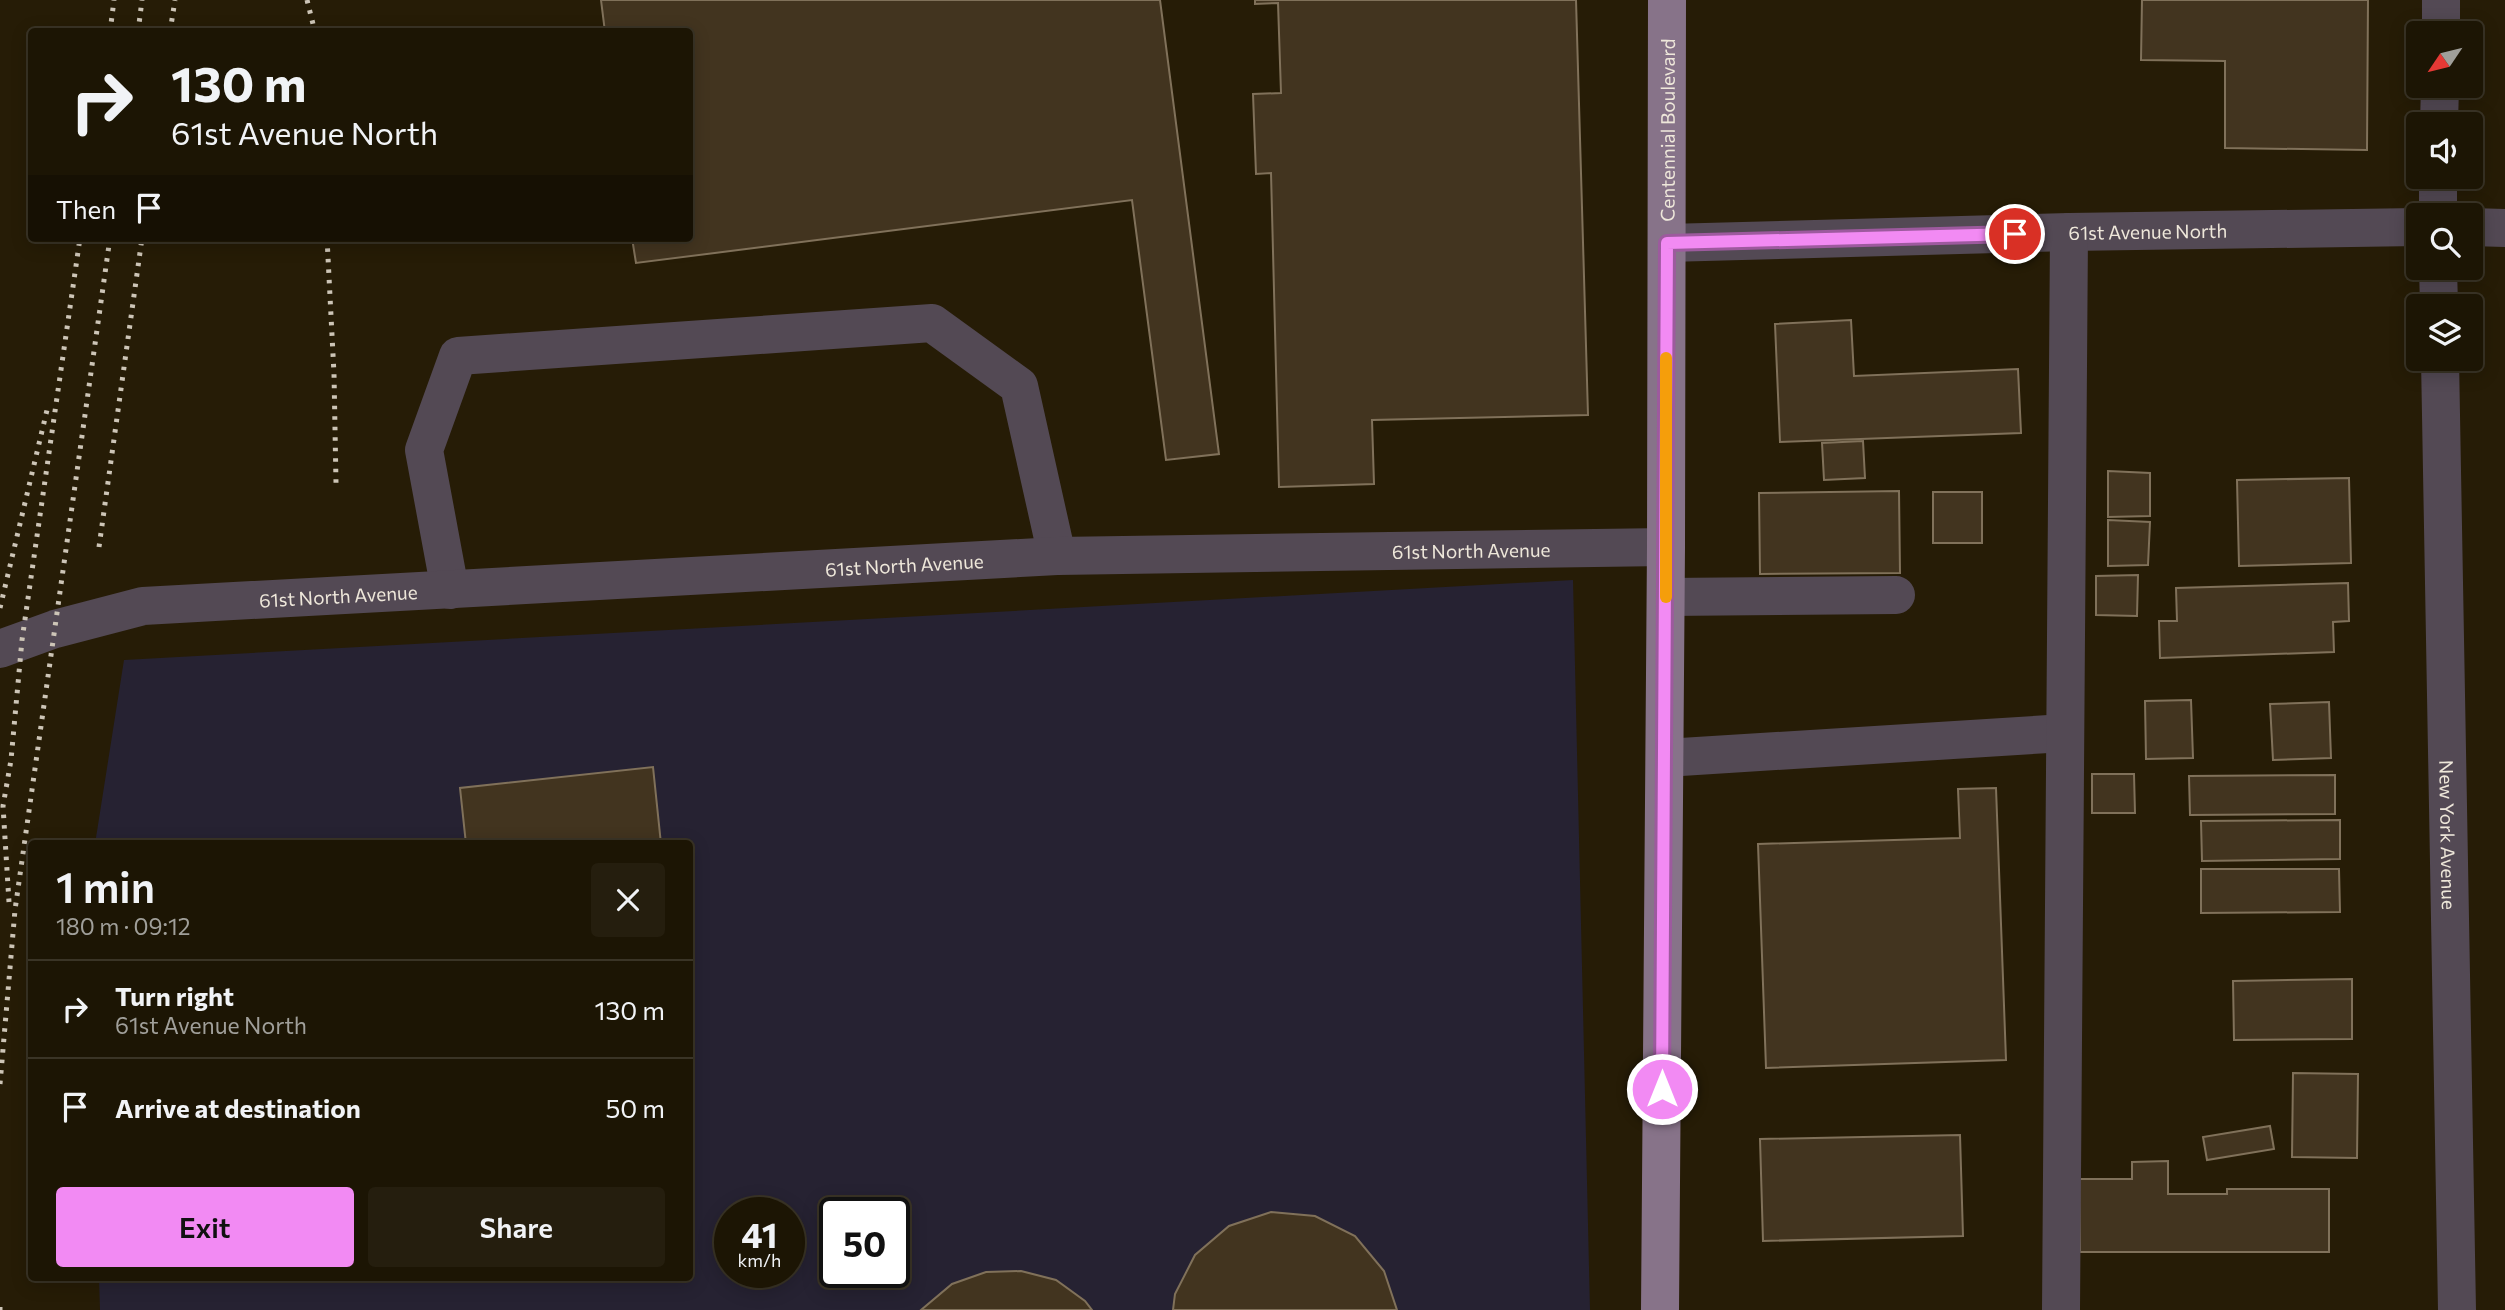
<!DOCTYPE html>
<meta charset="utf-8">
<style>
body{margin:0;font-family:Commissioner,sans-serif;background:#251e0e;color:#f1f3f6;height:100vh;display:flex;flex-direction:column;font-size:26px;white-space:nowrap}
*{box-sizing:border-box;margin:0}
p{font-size:23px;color:#a09f9a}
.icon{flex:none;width:38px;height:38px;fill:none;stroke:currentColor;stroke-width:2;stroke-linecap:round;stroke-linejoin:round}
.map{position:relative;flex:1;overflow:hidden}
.details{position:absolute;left:28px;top:840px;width:665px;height:441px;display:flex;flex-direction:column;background:#1c1504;border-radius:7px;box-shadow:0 4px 18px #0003,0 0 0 2px #3a3426}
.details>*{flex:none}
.banner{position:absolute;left:28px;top:28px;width:665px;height:214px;border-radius:7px;box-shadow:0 4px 18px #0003,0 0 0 2px #3a3426;background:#1c1504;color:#f1f3f6;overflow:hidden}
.needle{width:46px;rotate:235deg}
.controls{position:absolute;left:2406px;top:21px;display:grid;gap:14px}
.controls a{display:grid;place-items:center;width:77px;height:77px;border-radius:7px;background:#1c1504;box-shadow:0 4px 18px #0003,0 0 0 2px #3a3426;font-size:35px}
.speed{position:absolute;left:714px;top:1197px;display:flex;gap:14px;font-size:35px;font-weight:700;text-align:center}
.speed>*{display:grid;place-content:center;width:91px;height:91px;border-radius:50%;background:#1c1504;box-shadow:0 4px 18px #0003,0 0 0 2px #3a3426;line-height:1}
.speed small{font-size:18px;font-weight:400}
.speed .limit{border:4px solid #111;border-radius:10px;background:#fff;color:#111}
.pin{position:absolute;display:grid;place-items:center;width:60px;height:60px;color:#fff;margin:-30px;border:4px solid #fff;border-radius:50%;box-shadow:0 2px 7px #0007}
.me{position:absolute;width:77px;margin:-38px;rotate:0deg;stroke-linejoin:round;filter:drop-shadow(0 0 5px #0008)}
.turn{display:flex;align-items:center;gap:24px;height:147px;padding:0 28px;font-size:32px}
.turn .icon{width:91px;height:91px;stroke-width:2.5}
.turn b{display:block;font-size:49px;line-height:60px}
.then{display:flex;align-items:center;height:66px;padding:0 28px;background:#0003;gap:14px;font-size:26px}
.round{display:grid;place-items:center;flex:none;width:74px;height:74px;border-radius:7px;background:#251e0e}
.headline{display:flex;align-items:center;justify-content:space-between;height:119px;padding:0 28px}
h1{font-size:42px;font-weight:600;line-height:52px}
.action{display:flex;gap:14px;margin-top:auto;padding:14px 28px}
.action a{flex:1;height:80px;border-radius:7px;background:#f28af3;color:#111;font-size:28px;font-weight:600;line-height:80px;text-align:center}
.action a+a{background:#251e0e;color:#f1f3f6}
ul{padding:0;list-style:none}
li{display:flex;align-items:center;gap:21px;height:98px;padding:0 28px;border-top:2px solid #3a3426}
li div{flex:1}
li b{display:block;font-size:26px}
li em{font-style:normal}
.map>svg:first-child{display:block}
.industrial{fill:#262232;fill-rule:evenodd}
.building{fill:#42341f;stroke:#80715a;stroke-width:2}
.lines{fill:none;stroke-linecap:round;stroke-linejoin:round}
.minor{stroke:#534954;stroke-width:38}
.major{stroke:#877389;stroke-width:38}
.rail{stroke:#cdc5b7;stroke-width:5;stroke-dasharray:3.5 7;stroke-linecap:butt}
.route-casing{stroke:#9d5a9e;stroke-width:18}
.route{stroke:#f28af3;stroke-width:12}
.slow{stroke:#f59e0b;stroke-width:12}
.labels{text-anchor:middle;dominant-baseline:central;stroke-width:5;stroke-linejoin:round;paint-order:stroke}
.street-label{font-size:19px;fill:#eee7da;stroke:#261c06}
</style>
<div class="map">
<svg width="2505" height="1310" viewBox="0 0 2505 1310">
<rect width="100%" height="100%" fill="#261c06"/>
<path class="industrial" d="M1573,580L1590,1310H100L99,1278H690V844H95L124,660ZM730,1213H789V1272H730ZM835,1213H894V1272H835Z"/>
<path class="building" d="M601,0H1160L1219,454L1166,460L1132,200L636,263L632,238H690V32H605Z
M1255,0H1576L1588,415L1372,420L1374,484L1279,487L1271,173L1256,174L1253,94L1281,93L1278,3L1255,4Z
M2142,0H2368L2367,150L2225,148V61L2141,60Z
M1851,320L1854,376L2018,369L2021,433L1780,442L1775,324Z
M1863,441L1865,478L1824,480L1822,443Z
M2108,471L2150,473V516L2108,517Z
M2349,478L2351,563L2239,566L2237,480Z
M1899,491L1900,573L1760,574L1759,493Z
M1933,492H1982V543H1933Z
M2108,520L2150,522L2148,565L2108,566Z
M2138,575L2137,616L2096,615V576Z
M2348,583L2349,621L2333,622L2334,652L2160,658L2159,621H2177L2176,588Z
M2191,700L2193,758L2146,759L2145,701Z
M2329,702L2331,758L2273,760L2270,704Z
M653,767L661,844H466L460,788Z
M2092,774H2134L2135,813H2092Z
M2335,775V814L2190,815L2189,776Z
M1996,788L2006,1060L1766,1068L1758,844L1960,838L1958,789Z
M2340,820V859L2202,861L2201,821Z
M2201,869H2339L2340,912L2201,913Z
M2352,979V1039L2234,1040L2233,981Z
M2293,1073L2358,1074L2357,1158L2292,1157Z
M2270,1126L2274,1149L2207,1160L2203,1137Z
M1960,1135L1963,1236L1763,1241L1760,1139Z
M2168,1161V1194H2227V1189H2329V1252H2080L2079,1179H2132V1162Z
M1271,1212L1315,1216L1355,1236L1384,1271L1397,1310H1173L1175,1294L1195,1255L1229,1226Z
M1021,1271L1056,1280L1085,1301L1092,1310H921L952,1284L986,1272Z"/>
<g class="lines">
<g class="minor">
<path d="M2441,33V0"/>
<path d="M2439,124L2440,86"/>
<path d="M2438,215V177"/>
<path d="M2471,227L2505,228"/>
<path id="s1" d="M1667,243L2069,232L2418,227"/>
<path d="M2438,268L2439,306"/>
<path id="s2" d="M2440,359L2457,1310"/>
<path d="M450,590L424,450L458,356L932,323L1019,386L1057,556"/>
<path d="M1666,597L1896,595"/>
<path id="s3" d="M0,649L55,629L143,606L1057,556L1666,547"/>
<path d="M1665,758L2065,733"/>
<path d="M2061,1310L2069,232"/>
</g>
<path class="major" id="s4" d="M1660,1310L1666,547L1667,0"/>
<path class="rail" d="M307,0L315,32
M110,32L114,0
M138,32L142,0
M170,32L175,0
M327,238L334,374L336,483
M99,547L142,238
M0,608L47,410
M9,902L3,806L11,760L22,640L80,238
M0,1084L15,910L110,238
M0,1307V1310"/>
</g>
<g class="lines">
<defs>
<path id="route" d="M1662,1089L1667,243L2015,234"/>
</defs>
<use href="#route" class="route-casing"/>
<use href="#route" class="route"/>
<path class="slow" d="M1666,597V358"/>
</g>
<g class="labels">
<g class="street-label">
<text stroke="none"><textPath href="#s4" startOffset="1180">Centennial Boulevard</textPath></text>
<text stroke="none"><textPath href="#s1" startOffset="481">61st Avenue North</textPath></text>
<text stroke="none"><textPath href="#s3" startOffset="1479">61st North Avenue</textPath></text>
<text stroke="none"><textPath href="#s3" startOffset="912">61st North Avenue</textPath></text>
<text stroke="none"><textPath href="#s3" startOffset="345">61st North Avenue</textPath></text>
<text stroke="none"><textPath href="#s2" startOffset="476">New York Avenue</textPath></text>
</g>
</g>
</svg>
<div class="controls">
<a><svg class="needle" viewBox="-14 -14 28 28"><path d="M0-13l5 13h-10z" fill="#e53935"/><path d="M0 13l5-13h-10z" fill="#a09f9a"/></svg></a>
<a><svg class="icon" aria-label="sound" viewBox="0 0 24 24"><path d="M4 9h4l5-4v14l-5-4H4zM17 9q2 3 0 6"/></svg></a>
<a><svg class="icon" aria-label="search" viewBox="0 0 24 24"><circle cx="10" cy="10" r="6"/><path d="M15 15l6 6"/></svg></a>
<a><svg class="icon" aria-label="layers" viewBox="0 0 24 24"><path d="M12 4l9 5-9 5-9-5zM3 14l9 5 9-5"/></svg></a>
</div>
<div class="speed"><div>41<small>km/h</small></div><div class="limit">50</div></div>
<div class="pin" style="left:2015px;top:234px;background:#d93025"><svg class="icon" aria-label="arrive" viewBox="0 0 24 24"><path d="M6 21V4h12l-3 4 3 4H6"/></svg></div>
<svg class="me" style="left:1662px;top:1089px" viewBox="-20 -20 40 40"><circle r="17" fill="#f28af3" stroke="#fff" stroke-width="3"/><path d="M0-11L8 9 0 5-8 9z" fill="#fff"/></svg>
<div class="banner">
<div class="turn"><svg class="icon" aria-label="right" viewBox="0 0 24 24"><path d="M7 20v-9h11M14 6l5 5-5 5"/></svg><div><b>130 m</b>61st Avenue North</div></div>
<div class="then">Then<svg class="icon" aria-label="arrive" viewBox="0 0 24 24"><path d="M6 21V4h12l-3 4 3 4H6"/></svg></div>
</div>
<section class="details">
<div class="headline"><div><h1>1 min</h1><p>180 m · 09:12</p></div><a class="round"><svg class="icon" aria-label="close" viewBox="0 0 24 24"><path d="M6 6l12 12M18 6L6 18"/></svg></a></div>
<ul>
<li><svg class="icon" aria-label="right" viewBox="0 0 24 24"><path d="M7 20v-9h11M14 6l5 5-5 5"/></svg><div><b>Turn right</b><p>61st Avenue North</p></div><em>130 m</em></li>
<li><svg class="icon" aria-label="arrive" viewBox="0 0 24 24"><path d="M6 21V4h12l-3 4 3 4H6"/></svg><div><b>Arrive at destination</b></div><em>50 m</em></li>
</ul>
<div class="action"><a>Exit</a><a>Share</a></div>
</section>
</div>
